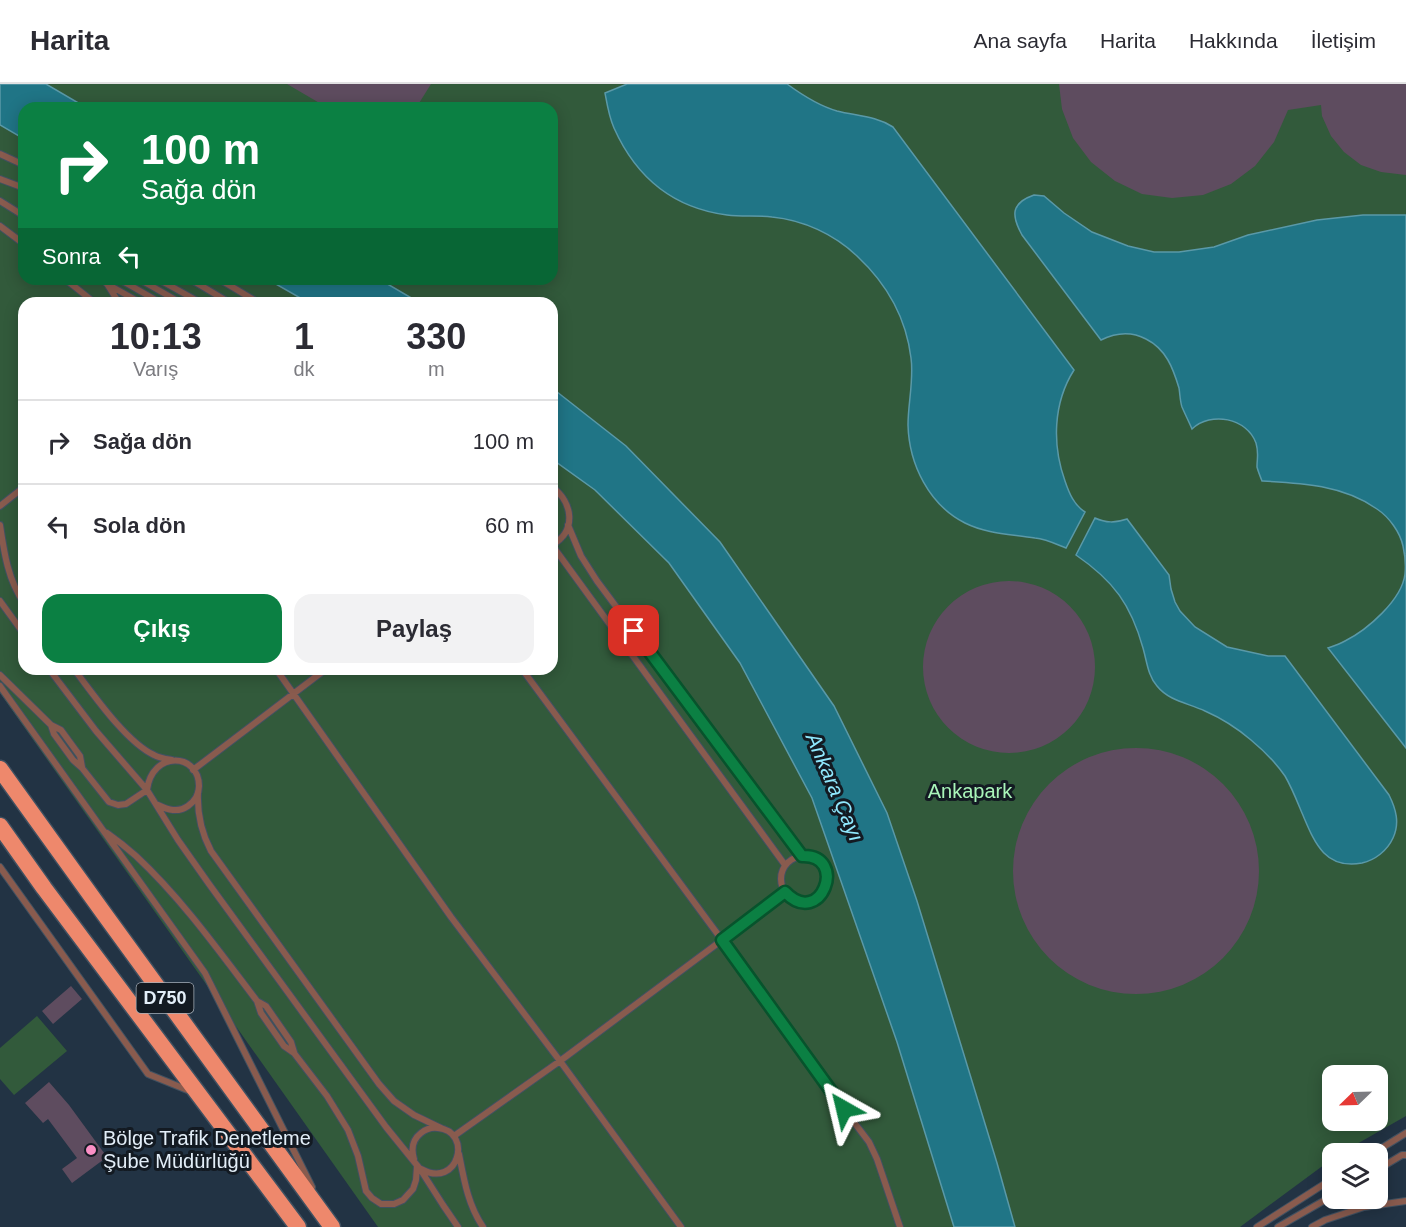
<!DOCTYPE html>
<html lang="tr">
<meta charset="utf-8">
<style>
body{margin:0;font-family:Arial,sans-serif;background:#f2f2f3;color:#2b2b33;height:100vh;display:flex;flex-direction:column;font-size:22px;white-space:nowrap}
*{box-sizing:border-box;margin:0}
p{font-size:20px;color:#7c7c81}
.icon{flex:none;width:33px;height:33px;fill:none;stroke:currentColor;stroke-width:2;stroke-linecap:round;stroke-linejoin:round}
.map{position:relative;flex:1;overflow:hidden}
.side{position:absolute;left:18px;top:213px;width:540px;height:378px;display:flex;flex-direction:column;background:#fff;border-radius:18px;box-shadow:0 3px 15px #0003}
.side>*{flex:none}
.top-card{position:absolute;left:18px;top:18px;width:540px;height:183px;border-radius:18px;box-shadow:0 3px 15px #0003;background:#0b8043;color:#fff;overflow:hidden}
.needle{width:39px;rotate:247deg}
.controls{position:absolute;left:1322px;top:981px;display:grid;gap:12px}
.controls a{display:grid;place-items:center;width:66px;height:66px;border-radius:12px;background:#fff;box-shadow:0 3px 15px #0003;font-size:30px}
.pin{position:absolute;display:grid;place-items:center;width:51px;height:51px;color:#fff;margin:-26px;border-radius:12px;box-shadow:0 3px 9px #0006}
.me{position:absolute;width:66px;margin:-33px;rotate:323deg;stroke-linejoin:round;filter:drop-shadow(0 0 4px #0008)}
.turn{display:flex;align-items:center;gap:21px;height:126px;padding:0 24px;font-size:27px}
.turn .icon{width:78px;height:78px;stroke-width:2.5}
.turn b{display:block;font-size:42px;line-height:51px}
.then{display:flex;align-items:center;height:57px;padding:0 24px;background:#0003;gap:12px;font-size:22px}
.eta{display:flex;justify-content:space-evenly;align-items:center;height:102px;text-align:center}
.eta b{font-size:36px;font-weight:700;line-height:42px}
.action{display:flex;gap:12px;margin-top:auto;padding:12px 24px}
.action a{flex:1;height:69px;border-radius:18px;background:#0b8043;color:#fff;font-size:24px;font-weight:700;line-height:69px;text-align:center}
.action a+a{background:#f2f2f3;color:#2b2b33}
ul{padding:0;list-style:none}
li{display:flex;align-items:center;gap:18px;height:84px;padding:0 24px;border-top:2px solid #e1e1e2}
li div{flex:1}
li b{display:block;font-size:22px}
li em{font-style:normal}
header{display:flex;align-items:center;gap:36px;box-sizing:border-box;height:84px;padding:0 30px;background:#fff;border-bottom:2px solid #e1e1e2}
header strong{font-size:28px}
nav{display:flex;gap:33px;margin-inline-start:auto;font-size:21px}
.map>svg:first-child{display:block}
.green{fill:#325a3b;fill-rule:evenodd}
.water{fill:#207586;stroke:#5a99a8;stroke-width:1.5}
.building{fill:#5e4c5f}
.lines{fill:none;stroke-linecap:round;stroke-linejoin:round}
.service-casing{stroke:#415161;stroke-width:8}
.trunk-casing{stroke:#415161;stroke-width:19}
.service{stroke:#895b4e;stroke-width:6}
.trunk{stroke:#ee886c;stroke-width:16}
.route-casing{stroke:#07532c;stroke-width:15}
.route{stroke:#0b8043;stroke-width:10}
.poi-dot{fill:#fb8fc5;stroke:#131a22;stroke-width:2}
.labels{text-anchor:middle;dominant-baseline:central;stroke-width:6;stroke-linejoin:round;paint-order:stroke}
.shield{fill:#131a22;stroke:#a5aeb8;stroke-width:1.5}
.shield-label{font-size:18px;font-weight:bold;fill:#e3eef8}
.park-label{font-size:20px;fill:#a9f5b9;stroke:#131a22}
.poi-label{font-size:20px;fill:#e3eef8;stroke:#131a22;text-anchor:start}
.water-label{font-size:21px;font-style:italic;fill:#90e8fd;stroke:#131a22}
</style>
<header>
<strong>Harita</strong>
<nav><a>Ana sayfa</a><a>Harita</a><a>Hakkında</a><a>İletişim</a></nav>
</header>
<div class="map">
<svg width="1406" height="1143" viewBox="0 0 1406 1143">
<rect width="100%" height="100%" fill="#234"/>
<path class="green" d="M0,0H1406V1032L1341,1069L1332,1070V1075L1240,1143H378L0,609ZM24,24H552V195H24ZM24,219H552V585H24ZM1332,992H1377V1036H1332Z
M37,932L67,967L14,1011L0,995V964Z"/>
<path class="water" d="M0,0H46L87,24H24V55L0,41Z
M627,0H787C802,11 819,22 837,27C857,32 876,32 893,43L1074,286C1053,319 1052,361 1065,397C1069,409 1074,421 1085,428L1066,464C1056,460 1046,455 1035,454C1011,450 987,450 965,439C929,421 909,380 908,341C908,319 914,296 911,274C906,233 886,199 857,172C834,150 803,136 772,133C757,131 742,133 727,131C673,124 636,93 614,44C609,33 607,20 605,9Z
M1034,111L1044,112L1064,129L1092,148L1128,162L1154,168H1179L1214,163L1248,151L1317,136L1363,131H1406V664L1328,564C1334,562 1340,560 1345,557C1367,546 1402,516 1405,490C1406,480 1405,471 1403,462C1400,448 1389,433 1377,425C1343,401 1301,399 1262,397C1260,392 1258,387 1257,383C1257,374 1259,369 1256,359C1247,334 1211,327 1192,345C1189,338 1185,330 1182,323C1180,317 1180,310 1179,304C1173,284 1166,265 1146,255C1131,247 1115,249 1101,256L1022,151C1011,131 1011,119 1034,111Z
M267,195H379L420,219H309Z
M552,304L626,362L720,458L834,622L887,729L917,817L997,1079L1015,1143H954L897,958L812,714L740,579L669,479L595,406L552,375Z
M1095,434C1106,439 1115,439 1127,435L1169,491L1171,505L1175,518L1180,527L1195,543L1227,563L1268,572H1285L1389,711C1396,725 1400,739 1393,754C1387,767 1375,776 1362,779C1324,786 1314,757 1302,729C1297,717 1292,704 1285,692C1276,679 1263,666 1251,656C1237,644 1221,634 1205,627C1188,619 1169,617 1157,602C1148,592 1147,578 1143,564C1131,521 1114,497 1076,471Z"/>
<path class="building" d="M287,0H431L416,24H328Z
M1059,0H1406V91L1381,88L1361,81L1344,68L1331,52L1322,32L1321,21L1288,26L1274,58L1255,82L1231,100L1203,111L1172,114L1142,110L1115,97L1091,78L1073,54L1062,25Z
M923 583a86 86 0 1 1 172 0a86 86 0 1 1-172 0Z
M1013 787a123 123 0 1 1 246 0a123 123 0 1 1-246 0Z
M71,902L82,915L53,940L42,927Z
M49,998L69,1021L107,1073L72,1099L62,1085L77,1074L48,1035L43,1039L25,1019Z"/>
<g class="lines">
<defs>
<path id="service" d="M0,70L24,81
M0,95L24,104
M0,117L24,132
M0,142L24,160
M65,195L95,219
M104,195L119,219
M119,195L161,219
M139,195L181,219
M158,195L201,219
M190,195L230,219
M219,195L259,219
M107,200L141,219
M552,403C573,418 577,447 552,461
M0,422L24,403
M0,441C4,468 8,496 24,519
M568,441L581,472L597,497L802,772
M552,461L785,781
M0,517L24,550
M49,585L96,647L147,706L178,756L209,800L386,1043L420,1085L443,1121L458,1143
M74,585C93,610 126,658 154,671C159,674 166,675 172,676
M276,585L451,833L560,977L681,1143
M522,585L722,856L831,1008L869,1058L877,1075L900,1143
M0,591L51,641L61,646L80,672L82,683
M0,602L205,889L312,1103
M51,641L54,650L73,676L82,684L109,718L118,721L126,720L147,706C152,666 199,669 199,702C199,710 195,717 188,722C178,729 168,726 158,721
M193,686L326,585
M198,708C197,730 201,748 211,767L379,1000L394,1017L414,1031L443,1045
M107,749C117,756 127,764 136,772C182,815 219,867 257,917L261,929L284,962L294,969L327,1012L348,1046L358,1072L366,1107L372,1114L381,1120H394L403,1116L413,1105L416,1096L417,1082
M781 795a23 23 0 1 1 46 0a23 23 0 1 1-46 0Z
M0,783L148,990L190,1007
M257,917L266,922L291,958L294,968
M454,1052L560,977L785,809
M459,1070C464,1096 468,1121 483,1143
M1372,1070L1406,1049
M414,1075C411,1065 412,1056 421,1049C426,1045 432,1043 438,1044C473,1047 459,1106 421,1085
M1377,1086L1402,1071H1406
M1257,1143L1332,1095
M1278,1143L1332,1112
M1312,1143L1325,1136L1364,1123L1406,1117"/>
<path id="trunk" d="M0,685L105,831L332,1143
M0,742L44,804L298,1143"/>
</defs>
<use href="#service" class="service-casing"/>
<use href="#trunk" class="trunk-casing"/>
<use href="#service" class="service"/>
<use href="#trunk" class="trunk"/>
</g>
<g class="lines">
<defs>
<path id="route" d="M634,547L802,772C849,770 821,846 785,808L722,856L844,1025"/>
</defs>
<use href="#route" class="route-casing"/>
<use href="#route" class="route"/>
</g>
<circle class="poi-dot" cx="91" cy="1066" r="6"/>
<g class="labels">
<rect class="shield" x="136.5" y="899" width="57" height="30" rx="4.5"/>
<g class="shield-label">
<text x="165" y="914">D750</text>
</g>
<g class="park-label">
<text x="970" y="707">Ankapark</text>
</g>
<g class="poi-label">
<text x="103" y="1054">Bölge Trafik Denetleme<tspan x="103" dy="23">Şube Müdürlüğü</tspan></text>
</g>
<g class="water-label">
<text transform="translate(835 703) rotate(67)">Ankara Çayı</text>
</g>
</g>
</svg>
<div class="controls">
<a><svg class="needle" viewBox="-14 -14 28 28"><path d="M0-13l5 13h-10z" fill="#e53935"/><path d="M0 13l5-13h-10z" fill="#7c7c81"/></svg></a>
<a><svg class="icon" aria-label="layers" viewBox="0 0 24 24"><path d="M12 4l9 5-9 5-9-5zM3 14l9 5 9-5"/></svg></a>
</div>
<div class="pin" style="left:634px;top:547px;background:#d93025"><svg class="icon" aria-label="arrive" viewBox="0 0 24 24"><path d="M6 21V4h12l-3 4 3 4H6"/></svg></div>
<svg class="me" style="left:844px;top:1025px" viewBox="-20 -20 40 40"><path d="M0-17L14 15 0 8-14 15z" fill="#0b8043" stroke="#fff" stroke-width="4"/></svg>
<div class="top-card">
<div class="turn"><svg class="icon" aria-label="right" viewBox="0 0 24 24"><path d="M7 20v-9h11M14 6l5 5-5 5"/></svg><div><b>100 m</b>Sağa dön</div></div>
<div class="then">Sonra<svg class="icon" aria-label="left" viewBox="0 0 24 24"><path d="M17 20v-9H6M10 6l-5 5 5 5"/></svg></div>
</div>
<section class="side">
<div class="eta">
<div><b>10:13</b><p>Varış</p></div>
<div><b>1</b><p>dk</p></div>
<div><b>330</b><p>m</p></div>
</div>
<ul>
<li><svg class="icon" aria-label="right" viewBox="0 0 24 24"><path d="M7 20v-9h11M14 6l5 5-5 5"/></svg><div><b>Sağa dön</b></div><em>100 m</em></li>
<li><svg class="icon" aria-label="left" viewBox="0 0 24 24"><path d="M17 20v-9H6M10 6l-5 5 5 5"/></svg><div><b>Sola dön</b></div><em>60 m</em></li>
</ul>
<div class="action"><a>Çıkış</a><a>Paylaş</a></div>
</section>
</div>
